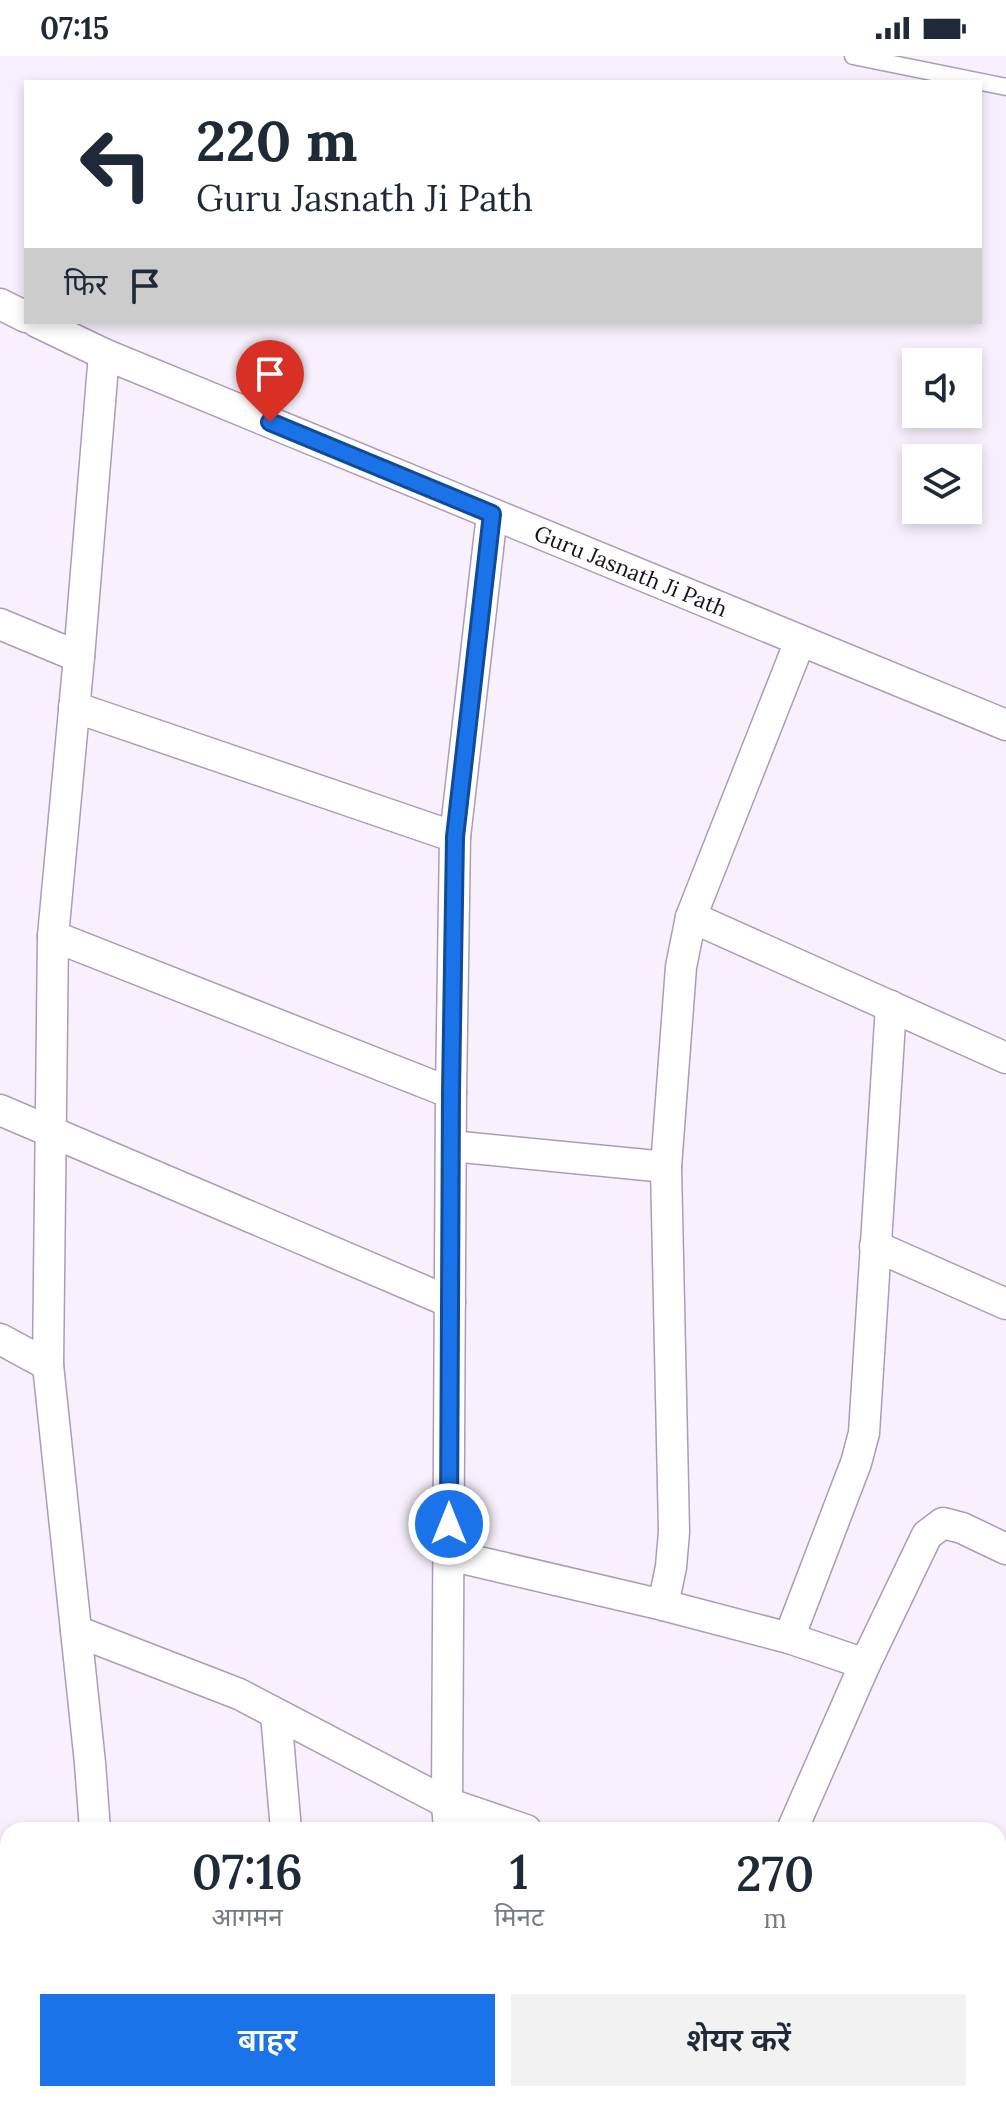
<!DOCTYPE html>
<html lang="hi">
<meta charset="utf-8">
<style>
body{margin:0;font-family:Lora,"Noto Sans Devanagari",serif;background:#f2f2f3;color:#1f2937;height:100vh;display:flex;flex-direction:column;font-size:30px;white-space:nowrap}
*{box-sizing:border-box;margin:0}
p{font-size:26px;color:#747a83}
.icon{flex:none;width:44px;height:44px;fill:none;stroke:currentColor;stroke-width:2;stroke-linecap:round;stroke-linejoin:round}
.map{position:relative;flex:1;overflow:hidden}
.sheet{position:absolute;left:0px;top:1766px;width:1006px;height:280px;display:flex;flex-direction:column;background:#fff;border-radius:24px 24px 0 0;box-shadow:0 4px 12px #0003}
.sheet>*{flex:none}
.banner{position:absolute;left:24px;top:24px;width:958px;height:244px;border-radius:0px;box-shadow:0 4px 12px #0003;background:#fff;color:#1f2937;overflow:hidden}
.controls{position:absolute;left:902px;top:292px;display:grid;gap:16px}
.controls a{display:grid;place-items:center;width:80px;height:80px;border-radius:0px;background:#fff;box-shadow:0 4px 12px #0003;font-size:40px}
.pin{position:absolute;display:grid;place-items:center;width:68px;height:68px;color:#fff;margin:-82px -34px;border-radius:50% 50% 50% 0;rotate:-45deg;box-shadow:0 0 8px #0007}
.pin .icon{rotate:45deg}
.me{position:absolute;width:88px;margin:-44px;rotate:0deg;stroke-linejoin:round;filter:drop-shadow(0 0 6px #0008)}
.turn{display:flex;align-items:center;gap:28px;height:168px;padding:0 40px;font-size:36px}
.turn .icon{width:104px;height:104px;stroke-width:2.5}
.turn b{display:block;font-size:56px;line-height:68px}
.then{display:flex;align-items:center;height:76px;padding:0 40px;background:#0003;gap:16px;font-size:30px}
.eta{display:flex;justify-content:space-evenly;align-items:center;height:136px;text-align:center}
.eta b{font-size:48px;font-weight:600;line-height:56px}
.action{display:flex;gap:16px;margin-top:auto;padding:16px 40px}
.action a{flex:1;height:92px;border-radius:0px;background:#1a73e8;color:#fff;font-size:32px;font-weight:600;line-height:92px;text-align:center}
.action a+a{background:#f2f2f3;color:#1f2937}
.status{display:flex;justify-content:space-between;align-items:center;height:56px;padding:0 40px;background:#fff;direction:ltr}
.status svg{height:22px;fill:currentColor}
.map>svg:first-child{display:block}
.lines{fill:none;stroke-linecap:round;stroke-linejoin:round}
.lane-casing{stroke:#ac9cb7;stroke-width:19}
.street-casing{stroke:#ac9cb7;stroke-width:33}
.lane{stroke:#fff;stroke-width:16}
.street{stroke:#fff;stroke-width:30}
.route-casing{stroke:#114b97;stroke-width:20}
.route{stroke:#1a73e8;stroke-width:14}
.labels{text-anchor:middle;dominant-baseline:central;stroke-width:6;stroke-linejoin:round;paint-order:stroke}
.street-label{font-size:22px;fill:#16101a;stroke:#f8f1fd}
</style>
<div class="status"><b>07:15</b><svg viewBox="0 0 49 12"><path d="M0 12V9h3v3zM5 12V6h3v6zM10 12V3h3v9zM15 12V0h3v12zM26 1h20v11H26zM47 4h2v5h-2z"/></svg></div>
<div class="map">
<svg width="1006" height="2046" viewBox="0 0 1006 2046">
<rect width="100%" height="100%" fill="#f8f1fd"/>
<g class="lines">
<defs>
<path id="lane" d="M853,0L1006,31"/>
<g id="street">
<path d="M0,248L26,261"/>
<path id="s1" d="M37,266L104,298L1006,669"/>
<path d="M0,568L79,601"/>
<path d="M74,651L455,781"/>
<path d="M691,861L1006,1002"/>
<path d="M53,880L451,1037"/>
<path d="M0,1054L450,1246"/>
<path d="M451,1090L666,1111"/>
<path d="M875,1190L1006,1248"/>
<path d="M0,1283L48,1309"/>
<path d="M449,1499L663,1549L789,1582L865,1608"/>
<path d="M663,1549L671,1511L674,1476L666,1111L681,911L691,861L800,585"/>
<path d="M76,1575L239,1638L447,1747L526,1774"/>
<path d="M789,1582L856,1407L864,1377L891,950"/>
<path d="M276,1658L286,1774"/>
<path d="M95,1774L90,1707L48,1309L53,880L79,601L104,298"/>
<path d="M449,1774L447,1747L451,1037L455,781L492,458"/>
<path d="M792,1774L865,1608L927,1479L943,1467L962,1472L1006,1493"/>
<path d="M0,1844H8"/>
<path d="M998,1885L1006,1867"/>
<path d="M115,2038L116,2046"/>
<path d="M309,2038L310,2046"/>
<path d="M463,2038V2046"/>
<path d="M661,2038L681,2046"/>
<path d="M924,2046L928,2038"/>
</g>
</defs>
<use href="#lane" class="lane-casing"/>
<use href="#street" class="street-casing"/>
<use href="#lane" class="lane"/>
<use href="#street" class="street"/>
</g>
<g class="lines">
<defs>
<path id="route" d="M270,366L492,458L455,781L451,1037L449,1468"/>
</defs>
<use href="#route" class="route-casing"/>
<use href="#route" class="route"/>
</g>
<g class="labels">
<g class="street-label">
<text stroke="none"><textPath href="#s1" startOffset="644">Guru Jasnath Ji Path</textPath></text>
</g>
</g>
</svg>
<div class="controls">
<a><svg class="icon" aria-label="sound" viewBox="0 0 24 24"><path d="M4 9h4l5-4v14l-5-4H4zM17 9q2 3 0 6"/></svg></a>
<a><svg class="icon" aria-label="layers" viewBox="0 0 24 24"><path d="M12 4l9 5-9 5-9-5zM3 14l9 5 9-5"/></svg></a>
</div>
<div class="pin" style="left:270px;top:366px;background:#d93025"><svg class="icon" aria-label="arrive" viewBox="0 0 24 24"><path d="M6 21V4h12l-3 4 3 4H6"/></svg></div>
<svg class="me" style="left:449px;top:1468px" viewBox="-20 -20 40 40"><circle r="17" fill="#1a73e8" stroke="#fff" stroke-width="3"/><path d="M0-11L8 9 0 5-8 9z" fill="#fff"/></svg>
<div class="banner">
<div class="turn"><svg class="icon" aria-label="left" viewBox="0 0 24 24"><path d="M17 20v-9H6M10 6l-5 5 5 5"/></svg><div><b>220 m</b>Guru Jasnath Ji Path</div></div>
<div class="then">फिर<svg class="icon" aria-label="arrive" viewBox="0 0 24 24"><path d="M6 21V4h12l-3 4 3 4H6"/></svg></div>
</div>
<section class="sheet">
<div class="eta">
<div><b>07:16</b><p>आगमन</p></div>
<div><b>1</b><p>मिनट</p></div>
<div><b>270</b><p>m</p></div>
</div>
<div class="action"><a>बाहर</a><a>शेयर करें</a></div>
</section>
</div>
